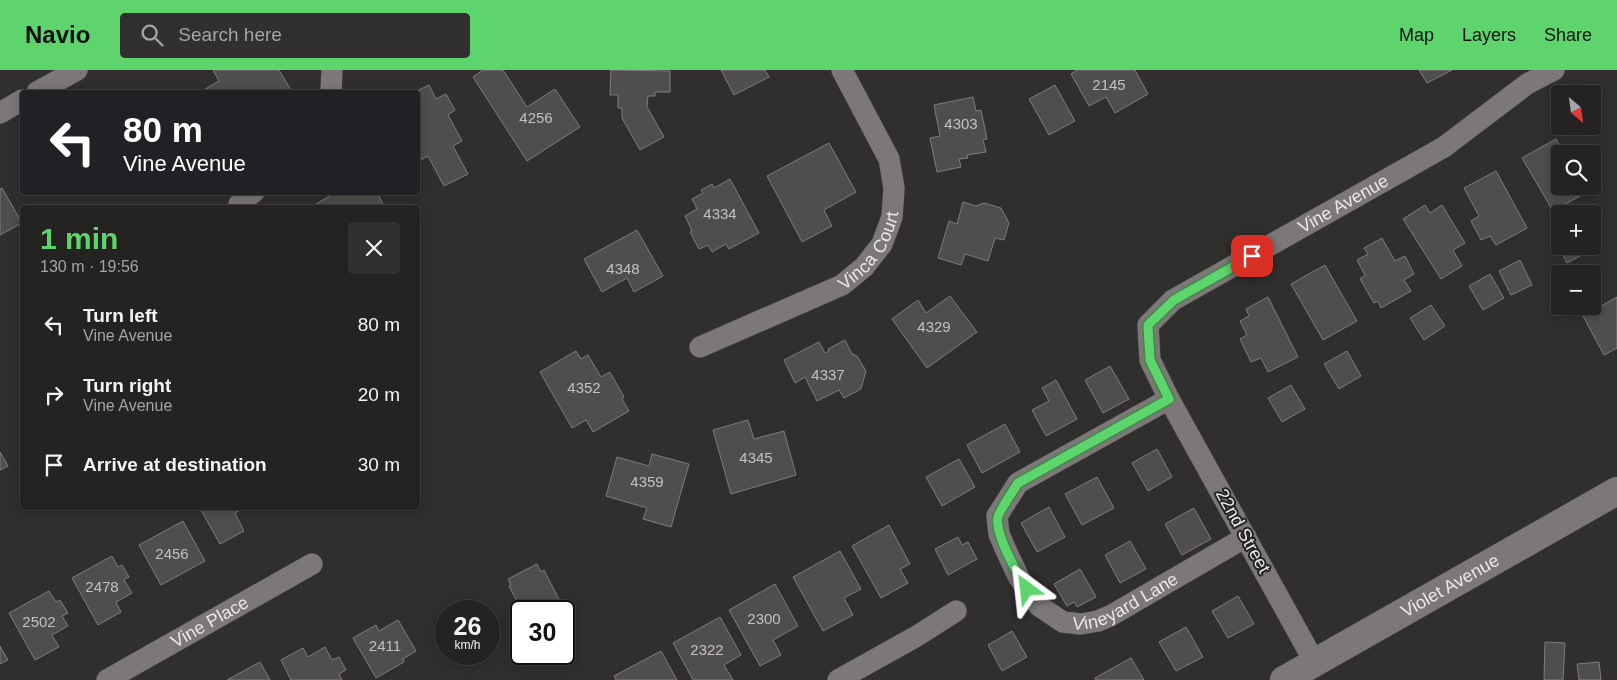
<!DOCTYPE html>
<meta charset="utf-8">
<style>
body{margin:0;font-family:Helvetica,sans-serif;background:#312f2f;color:#f1f3f6;height:100vh;display:flex;flex-direction:column;font-size:19px;white-space:nowrap}
*{box-sizing:border-box;margin:0}
p{font-size:16px;color:#a3a4a5}
.icon{flex:none;width:28px;height:28px;fill:none;stroke:currentColor;stroke-width:2;stroke-linecap:round;stroke-linejoin:round}
.map{position:relative;flex:1;overflow:hidden}
.drawer{position:absolute;left:20px;top:135px;width:400px;height:305px;display:flex;flex-direction:column;background:#252222;border-radius:5px;box-shadow:0 2px 12px #0003,0 0 0 1px #423f40}
.drawer>*{flex:none}
.top-card{position:absolute;left:20px;top:20px;width:400px;height:105px;border-radius:5px;box-shadow:0 2px 12px #0003,0 0 0 1px #423f40;background:#202124;color:#fff;overflow:hidden}
.needle{width:32px;rotate:151deg}
.tools{position:absolute;left:1551px;top:15px;display:grid;gap:10px}
.tools a{display:grid;place-items:center;width:50px;height:50px;border-radius:5px;background:#252222;box-shadow:0 2px 12px #0003,0 0 0 1px #423f40;font-size:25px}
.speed{position:absolute;left:435px;top:530px;display:flex;gap:10px;font-size:25px;font-weight:700;text-align:center}
.speed>*{display:grid;place-content:center;width:65px;height:65px;border-radius:50%;background:#252222;box-shadow:0 2px 12px #0003,0 0 0 1px #423f40;line-height:1}
.speed small{font-size:12px;font-weight:400}
.speed .limit{border:2px solid #111;border-radius:8px;background:#fff;color:#111}
.pin{position:absolute;display:grid;place-items:center;width:42px;height:42px;color:#fff;margin:-21px;border-radius:10px;box-shadow:0 2px 8px #0006}
.me{position:absolute;width:55px;margin:-28px;rotate:330deg;stroke-linejoin:round;filter:drop-shadow(0 0 4px #0008)}
.turn{display:flex;align-items:center;gap:18px;height:105px;padding:0 20px;font-size:22px}
.turn .icon{width:65px;height:65px;stroke-width:2.5}
.turn b{display:block;font-size:35px;line-height:42px}
.round{display:grid;place-items:center;flex:none;width:52px;height:52px;border-radius:5px;background:#312f2f}
.head{display:flex;align-items:center;justify-content:space-between;height:85px;padding:0 20px}
h1{font-size:30px;font-weight:800;line-height:38px;color:#5ed56c}
ul{padding:0;list-style:none}
li{display:flex;align-items:center;gap:15px;height:70px;padding:0 20px}
li div{flex:1}
li b{display:block;font-size:19px}
li em{font-style:normal}
header{display:flex;align-items:center;gap:30px;box-sizing:border-box;height:70px;padding:0 25px;background:#5ed56c;color:#111}
header strong{font-size:24px}
nav{display:flex;gap:28px;margin-inline-start:auto;font-size:18px}
.search{width:350px;height:45px;background:#312f2f;display:flex;align-items:center;gap:12px;box-sizing:border-box;padding:0 18px;border-radius:5px;color:#a3a4a5;font-size:19px}
.map>svg:first-child{display:block}
.building{fill:#504d4d;stroke:#807c7d}
.lines{fill:none;stroke-linecap:round;stroke-linejoin:round}
.street-casing{stroke:#4f4c4d;stroke-width:22}
.secondary-casing{stroke:#4f4c4d;stroke-width:29}
.street{stroke:#7c7878;stroke-width:21}
.secondary{stroke:#7c7878;stroke-width:28}
.route-casing{stroke:#3d8a46;stroke-width:12}
.route{stroke:#5ed56c;stroke-width:9}
.labels{text-anchor:middle;dominant-baseline:central;stroke-width:4;stroke-linejoin:round;paint-order:stroke}
.number-label{font-size:15px;fill:#c4c0c1}
.street-label{font-size:18px;fill:#eae7e8;stroke:#272424}
</style>
<header>
<strong>Navio</strong>
<div class="search"><svg class="icon" aria-label="search" viewBox="0 0 24 24"><circle cx="10" cy="10" r="6"/><path d="M15 15l6 6"/></svg>Search here</div>
<nav><a>Map</a><a>Layers</a><a>Share</a></nav>
</header>
<div class="map">
<svg width="1617" height="610" viewBox="0 0 1617 610">
<rect width="100%" height="100%" fill="#312e2e"/>
<path class="building" d="M213,0H279L292,22H202V21L219,11Z
M483,0H503L527,37L555,19L580,57L527,91L473,7Z
M611,0L670,1V22H655V26H648L647,37L664,67L640,80L622,48V38H618V25H610Z
M721,0H765L769,7L734,25Z
M1077,0H1135L1148,24L1115,43L1106,27L1089,36L1071,4Z
M1419,0H1452L1427,13Z
M429,15L436,29L446,24L455,40L448,45L462,71L453,76L468,104L444,116L428,86L418,91V22H415Z
M1055,15L1075,51L1049,65L1029,29Z
M973,27L976,41L981,40L987,69L983,70L986,82L967,85L968,88L959,89L961,97L937,102L930,68L940,66L934,35Z
M1556,69L1565,84H1560V116H1583L1587,122L1553,141L1522,88Z
M829,73L856,122L824,140L832,156L802,172L767,106Z
M1496,101L1527,158L1496,175L1490,166L1481,170L1471,151L1479,146L1464,118Z
M730,109L759,163L729,179L726,174L712,182L708,175L699,179L690,162L692,161L685,146L697,139L692,129L703,123L701,120L712,114L714,118Z
M2,118L22,153L0,165V119Z
M337,122H377L385,138H318L316,134Z
M963,132L976,136L984,133L1001,138L1009,153L1004,170L995,168L988,191L965,184L961,195L938,188L949,151L957,154Z
M1425,135L1430,143L1442,135L1465,173L1453,180L1462,196L1441,209L1403,149Z
M637,160L663,206L634,222L627,208L602,222L584,189Z
M1560,164V176H1587L1589,181L1567,193L1554,168Z
M1382,168L1395,191L1405,186L1414,204L1404,210L1411,221L1381,238L1378,231L1374,233L1360,209L1365,205L1357,190L1368,184L1364,178Z
M1520,190L1532,215L1511,225L1499,201Z
M1325,195L1357,251L1323,270L1291,214Z
M1490,204L1504,228L1483,240L1469,216Z
M950,226L977,262L927,298L892,249L918,230L926,243Z
M1268,227L1298,287L1268,302L1261,288L1251,292L1240,269L1247,265L1240,251L1249,246L1246,239Z
M1617,227V278L1604,285L1583,246Z
M1431,235L1445,256L1424,270L1410,248Z
M845,270L852,284L857,286L866,301L861,319L844,328L839,320L817,331L805,307L795,313L784,290L819,272L825,283L829,281L828,279Z
M576,281L581,289L588,285L601,307L610,302L624,327L622,329L629,341L593,362L586,350L572,358L540,302Z
M1347,281L1361,306L1339,319L1324,294Z
M1110,296L1129,329L1103,343L1085,310Z
M1056,310L1077,349L1046,366L1032,340L1049,331L1042,318Z
M1291,315L1305,339L1282,352L1268,328Z
M748,350L754,369L784,361L796,405L731,424L713,360Z
M1005,354L1020,382L982,403L967,375Z
M1157,379L1172,407L1148,421L1132,393Z
M0,382L8,396L0,400Z
M652,384L689,394L671,457L643,449L647,438L606,426L617,387L649,396Z
M959,389L975,417L942,436L926,407Z
M1097,407L1114,438L1082,455L1065,424Z
M1049,437L1065,467L1037,482L1021,453Z
M200,438H244L235,443L244,461L220,474Z
M1194,438L1211,469L1182,485L1165,454Z
M183,451L205,491L161,515L139,475Z
M889,455L910,494L900,499L908,513L881,528L852,476Z
M958,467L962,475L968,472L977,489L948,505L935,479Z
M1130,471L1146,499L1120,513L1105,485Z
M840,481L861,519L844,528L853,545L823,561L793,507Z
M112,486L118,497L122,495L129,507L124,510L132,523L116,532L121,542L98,555L72,508Z
M537,494L541,502L544,500L568,547L564,549V541H522L509,516L511,515L508,509Z
M1080,499L1096,527L1077,537L1074,532L1067,536L1054,514Z
M775,514L798,556L773,570L781,585L760,596L729,540Z
M49,521L56,532L60,530L68,543L62,546L68,556L52,565L59,577L35,590L9,543Z
M1238,526L1254,554L1228,568L1212,541Z
M720,547L741,585L724,595L733,610H693L673,573Z
M398,550L416,581L403,589L404,592L376,608L353,568L376,555L379,561Z
M1186,557L1203,587L1176,601L1159,572Z
M1012,561L1027,587L1002,601L988,575Z
M1545,572L1565,573L1563,610H1544Z
M0,576L8,590L0,594Z
M325,577L332,590L339,587L346,600L339,604L342,610H291L281,590L303,578L308,587Z
M661,581L677,610H616L614,606Z
M1131,588L1144,610H1096L1095,608Z
M260,592L270,610H227Z
M1599,592L1601,610H1579L1577,594Z"/>
<g class="lines">
<defs>
<g id="street">
<path d="M37,22L77,0"/>
<path d="M331,22L332,0"/>
<path d="M0,43L22,30"/>
<path d="M239,134L254,122"/>
<path id="s1" d="M700,277L842,215L864,197L882,174L892,147L894,118L889,89L842,0"/>
<path id="s2" d="M1169,329L1018,413L997,446L999,464L1005,478L1019,508L1039,536L1063,552L1081,554L1098,551L1110,546L1246,467"/>
<path id="s3" d="M1315,593L1169,329L1150,290L1148,255L1173,230L1444,77L1527,14L1554,0"/>
<path id="s4" d="M107,610L312,494"/>
<path d="M838,610L917,566L956,541"/>
</g>
<g id="secondary">
<path id="s5" d="M1284,610L1617,421"/>
</g>
</defs>
<use href="#street" class="street-casing"/>
<use href="#secondary" class="secondary-casing"/>
<use href="#street" class="street"/>
<use href="#secondary" class="secondary"/>
</g>
<g class="lines">
<defs>
<path id="route" d="M1027,519C1018,505 994,463 998,447C998,443 1015,418 1018,413L1169,329L1150,290L1148,255L1174,230L1252,186"/>
</defs>
<use href="#route" class="route-casing"/>
<use href="#route" class="route"/>
</g>
<g class="labels">
<g class="number-label">
<text x="1109" y="14">2145</text>
<text x="536" y="47">4256</text>
<text x="961" y="53">4303</text>
<text x="720" y="143">4334</text>
<text x="623" y="198">4348</text>
<text x="934" y="256">4329</text>
<text x="828" y="304">4337</text>
<text x="584" y="317">4352</text>
<text x="756" y="387">4345</text>
<text x="647" y="411">4359</text>
<text x="172" y="483">2456</text>
<text x="102" y="516">2478</text>
<text x="764" y="548">2300</text>
<text x="39" y="551">2502</text>
<text x="385" y="575">2411</text>
<text x="707" y="579">2322</text>
</g>
<g class="street-label">
<text stroke="none"><textPath href="#s3" startOffset="611">Vine Avenue</textPath></text>
<text stroke="none"><textPath href="#s1" startOffset="200">Vinca Court</textPath></text>
<text transform="translate(1243 461) rotate(61)">22nd Street</text>
<text stroke="none"><textPath href="#s5" startOffset="191">Violet Avenue</textPath></text>
<text stroke="none"><textPath href="#s2" startOffset="409">Vineyard Lane</textPath></text>
<text stroke="none"><textPath href="#s4" startOffset="118">Vine Place</textPath></text>
</g>
</g>
</svg>
<div class="tools">
<a><svg class="needle" viewBox="-14 -14 28 28"><path d="M0-13l5 13h-10z" fill="#e53935"/><path d="M0 13l5-13h-10z" fill="#a3a4a5"/></svg></a>
<a><svg class="icon" aria-label="search" viewBox="0 0 24 24"><circle cx="10" cy="10" r="6"/><path d="M15 15l6 6"/></svg></a>
<a>+</a>
<a>−</a>
</div>
<div class="speed"><div>26<small>km/h</small></div><div class="limit">30</div></div>
<div class="pin" style="left:1252px;top:186px;background:#d93025"><svg class="icon" aria-label="arrive" viewBox="0 0 24 24"><path d="M6 21V4h12l-3 4 3 4H6"/></svg></div>
<svg class="me" style="left:1027px;top:519px" viewBox="-20 -20 40 40"><path d="M0-17L14 15 0 8-14 15z" fill="#5ed56c" stroke="#fff" stroke-width="4"/></svg>
<div class="top-card">
<div class="turn"><svg class="icon" aria-label="left" viewBox="0 0 24 24"><path d="M17 20v-9H6M10 6l-5 5 5 5"/></svg><div><b>80 m</b>Vine Avenue</div></div>
</div>
<section class="drawer">
<div class="head"><div><h1>1 min</h1><p>130 m · 19:56</p></div><a class="round"><svg class="icon" aria-label="close" viewBox="0 0 24 24"><path d="M6 6l12 12M18 6L6 18"/></svg></a></div>
<ul>
<li><svg class="icon" aria-label="left" viewBox="0 0 24 24"><path d="M17 20v-9H6M10 6l-5 5 5 5"/></svg><div><b>Turn left</b><p>Vine Avenue</p></div><em>80 m</em></li>
<li><svg class="icon" aria-label="right" viewBox="0 0 24 24"><path d="M7 20v-9h11M14 6l5 5-5 5"/></svg><div><b>Turn right</b><p>Vine Avenue</p></div><em>20 m</em></li>
<li><svg class="icon" aria-label="arrive" viewBox="0 0 24 24"><path d="M6 21V4h12l-3 4 3 4H6"/></svg><div><b>Arrive at destination</b></div><em>30 m</em></li>
</ul>
</section>
</div>
